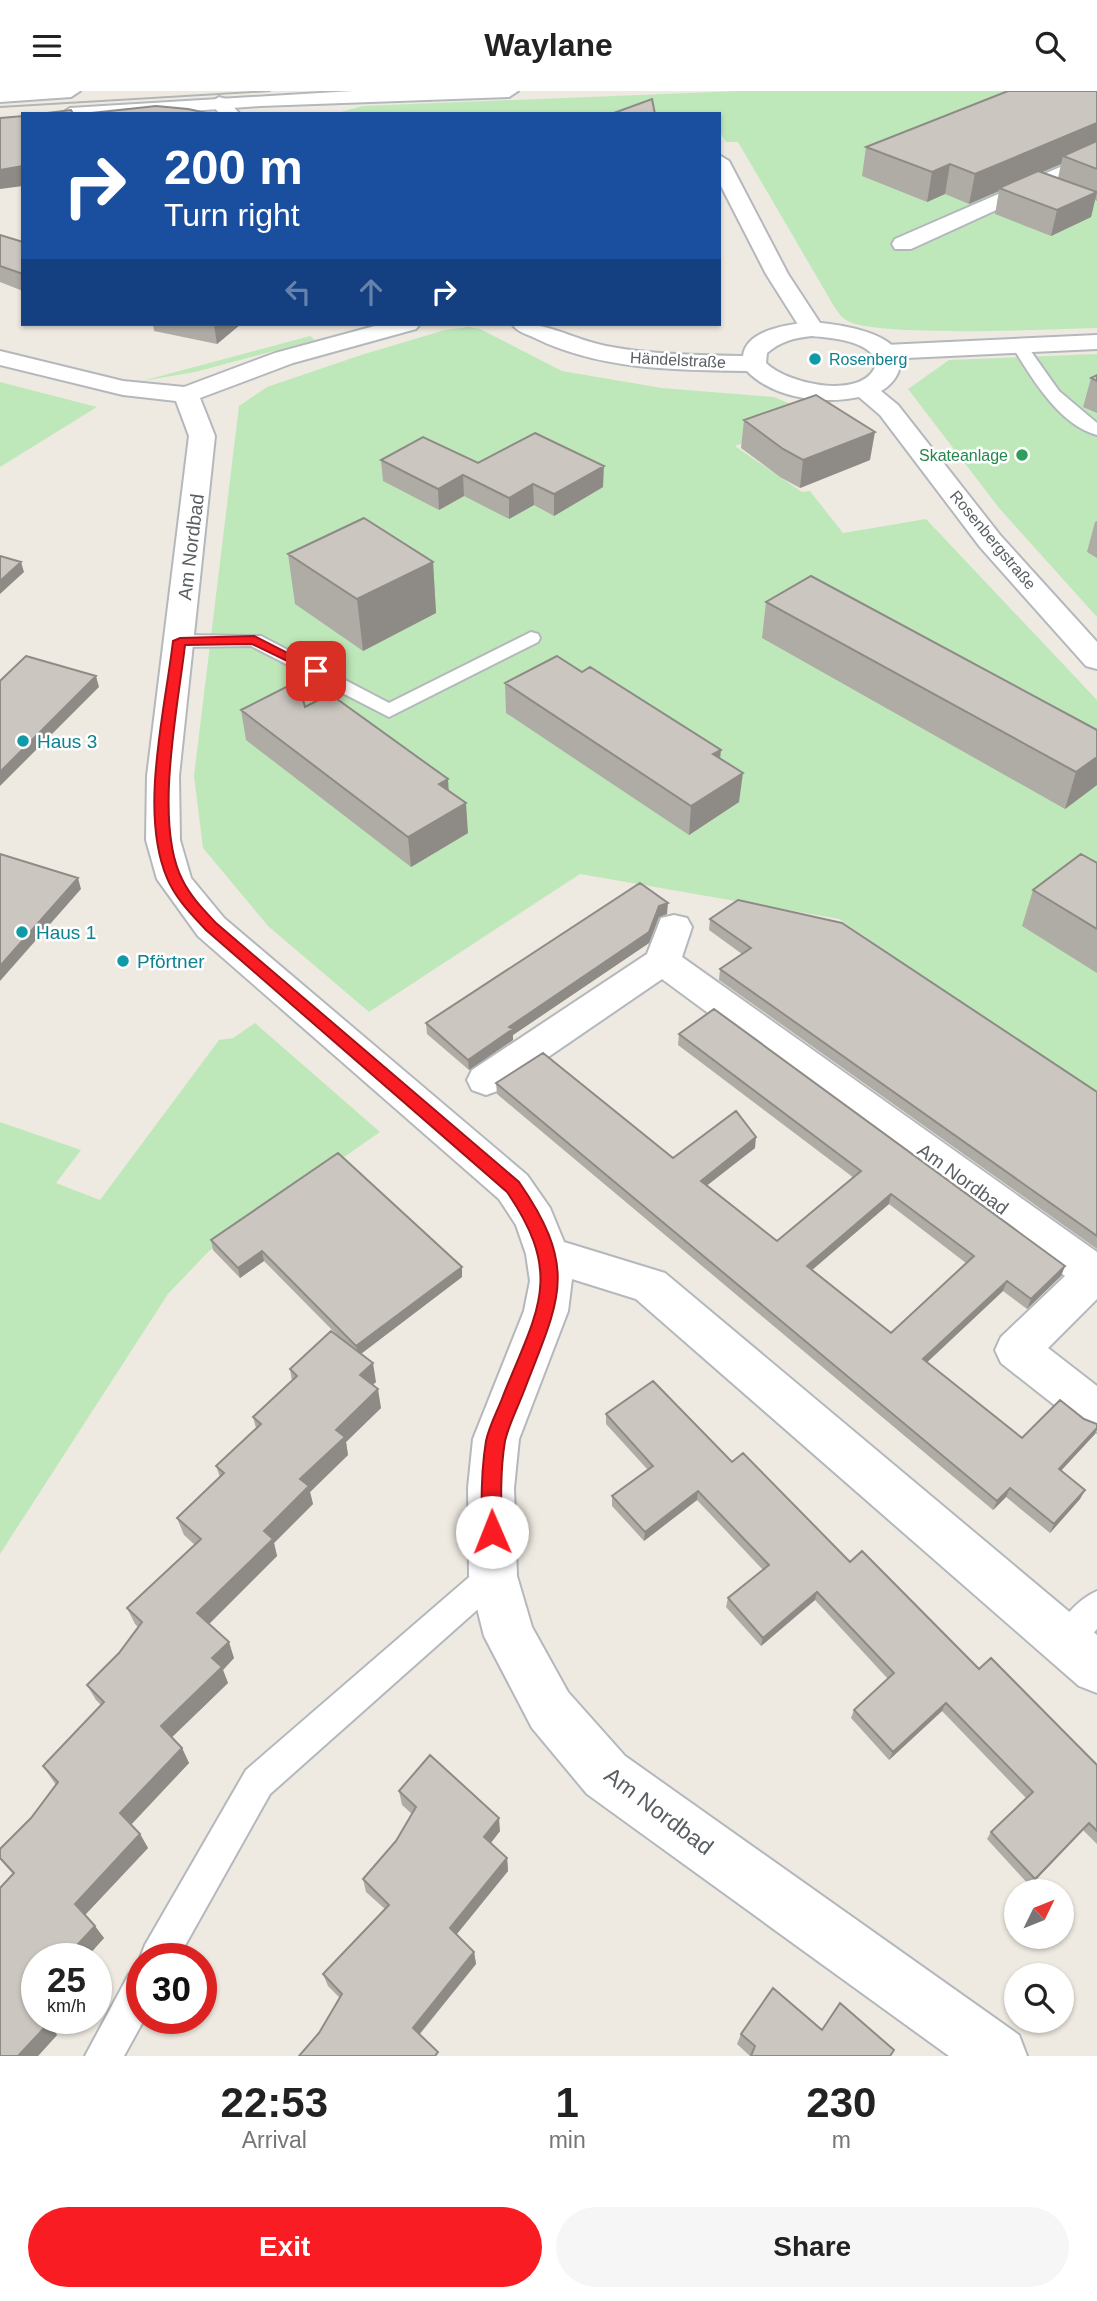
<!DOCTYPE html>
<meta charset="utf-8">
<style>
body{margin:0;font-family:Arial,sans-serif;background:#f6f6f6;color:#222;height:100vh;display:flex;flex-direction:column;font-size:26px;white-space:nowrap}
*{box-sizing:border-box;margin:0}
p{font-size:23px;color:#767676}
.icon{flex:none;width:38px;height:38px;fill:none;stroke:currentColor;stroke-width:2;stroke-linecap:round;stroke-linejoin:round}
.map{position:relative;height:1965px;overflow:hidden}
.details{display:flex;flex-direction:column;background:#fff;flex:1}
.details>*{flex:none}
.banner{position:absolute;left:21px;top:21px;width:700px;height:214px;border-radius:0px;box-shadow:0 2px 5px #0004;background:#1a4fa0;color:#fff;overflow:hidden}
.needle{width:46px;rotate:47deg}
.tools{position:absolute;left:1004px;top:1788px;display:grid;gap:14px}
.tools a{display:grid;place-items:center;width:70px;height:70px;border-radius:50%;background:#fff;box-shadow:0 2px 5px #0004;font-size:35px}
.speed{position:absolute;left:21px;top:1852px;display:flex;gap:14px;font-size:35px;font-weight:700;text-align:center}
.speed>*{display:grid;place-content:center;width:91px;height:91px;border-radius:50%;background:#fff;box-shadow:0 2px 5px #0004;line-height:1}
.speed small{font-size:18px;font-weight:400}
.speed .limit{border:10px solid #d22;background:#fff;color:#111}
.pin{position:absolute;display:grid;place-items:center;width:60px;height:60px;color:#fff;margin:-30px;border-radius:14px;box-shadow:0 4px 10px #0006}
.me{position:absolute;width:77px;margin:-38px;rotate:359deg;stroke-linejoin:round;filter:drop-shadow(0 0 5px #0008)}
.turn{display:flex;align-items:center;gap:24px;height:147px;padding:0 28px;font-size:32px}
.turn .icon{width:91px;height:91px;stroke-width:2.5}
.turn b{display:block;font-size:49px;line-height:60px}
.lanes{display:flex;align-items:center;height:66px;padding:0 28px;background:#0003;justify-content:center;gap:35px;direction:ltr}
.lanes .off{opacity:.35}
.eta{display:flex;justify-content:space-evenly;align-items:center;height:119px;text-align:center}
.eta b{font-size:42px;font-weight:600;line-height:49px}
.primary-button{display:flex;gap:14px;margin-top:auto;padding:14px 28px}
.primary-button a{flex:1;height:80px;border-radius:42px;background:#f91c23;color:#fff;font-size:28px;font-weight:600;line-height:80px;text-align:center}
.primary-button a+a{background:#f6f6f6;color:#222}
header{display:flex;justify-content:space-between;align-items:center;height:91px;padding:0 28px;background:#fff;font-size:32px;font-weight:600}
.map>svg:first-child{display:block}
.green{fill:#bfe8ba}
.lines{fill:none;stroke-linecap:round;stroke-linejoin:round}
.service-casing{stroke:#b4b8bd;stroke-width:4}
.minor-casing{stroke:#b4b8bd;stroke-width:4}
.tertiary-casing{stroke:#b4b8bd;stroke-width:4}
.secondary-casing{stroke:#b3b8bd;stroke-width:4}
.service{fill:#fff;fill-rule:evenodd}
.minor{fill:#fff;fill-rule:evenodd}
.tertiary{fill:#fff;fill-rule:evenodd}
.secondary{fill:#fff;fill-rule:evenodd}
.tram{stroke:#b3b4b4;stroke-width:2}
.wall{fill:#afaba5;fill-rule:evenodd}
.shaded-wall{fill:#8e8b86}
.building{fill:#cbc7c0;stroke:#8e8b86;stroke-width:2;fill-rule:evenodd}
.route{fill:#f91c23;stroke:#a21217;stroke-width:2}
.culture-dot{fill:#0f9aa8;stroke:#fff;stroke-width:2.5}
.leisure-dot{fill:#2e9e5b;stroke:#fff;stroke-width:2.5}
.labels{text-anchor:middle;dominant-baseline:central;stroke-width:5;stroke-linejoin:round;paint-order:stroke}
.far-culture-label{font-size:16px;fill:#0d838f;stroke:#fff;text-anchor:start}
.far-street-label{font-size:16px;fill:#595f63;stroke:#fff}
.far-leisure-label{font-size:16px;fill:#27864d;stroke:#fff;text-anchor:end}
.street-label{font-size:19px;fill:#595f63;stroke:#fff}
.culture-label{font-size:19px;fill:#0d838f;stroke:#fff;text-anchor:start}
.near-street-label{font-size:23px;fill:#595f63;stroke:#fff}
</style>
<header><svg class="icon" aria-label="menu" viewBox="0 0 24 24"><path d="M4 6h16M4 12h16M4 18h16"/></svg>Waylane<svg class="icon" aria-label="search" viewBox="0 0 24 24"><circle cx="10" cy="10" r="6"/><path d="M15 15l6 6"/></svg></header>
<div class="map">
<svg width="1097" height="1965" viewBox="0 0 1097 1965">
<rect width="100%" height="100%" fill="#eeeae1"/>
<path class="green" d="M739,0H1097V237C1055,238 872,247 846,229C842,227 838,221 835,217L738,51H726L719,40V23H334L362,15Z
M468,236L480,238L562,280L662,297L774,306L819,325L735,355L802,401L810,400L843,442L926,428L1097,609V1004L839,828L580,783L369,921L268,835L203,757L194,685L239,315L267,296L361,264L445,239Z
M310,245L315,249L195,281L142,290Z
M1097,263V526L999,417L908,298L949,269Z
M0,291L97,316L0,376Z
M255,932L380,1041L209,1160L168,1203L0,1463V1031L81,1059L56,1092L100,1109L219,949L233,947Z"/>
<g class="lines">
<defs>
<path id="service" d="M1020,250L1025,252L1059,300L1097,332V344C1059,334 1031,286 1012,255Z
M531,541L538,543L540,547L538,551L389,626L251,555L180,556L171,550L180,544L261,545L389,612Z
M493,1470L504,1475L508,1485L504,1495L270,1703L178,1867H142V1871L140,1867L145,1854L246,1679L482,1475Z
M1097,1500V1538L1077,1561L1066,1566L1055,1561L1050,1550C1058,1531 1078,1508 1097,1500Z
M142,1878V1927H145L124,1965H85L129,1883Z"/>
<path id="minor" d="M1097,60V73L911,158H895L892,153L895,148Z
M719,64L729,70L788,183L824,238L820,243H804L766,183L719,91Z
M382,233H420L416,238L293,272L200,307L215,345L179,685L180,749L191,787L224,827L527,1084L550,1117L564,1151L665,1182L1097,1544V1602L1079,1595L636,1208L572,1188L568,1220L519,1348L514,1397L517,1485L532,1536L568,1601L625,1665L1019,1944L1027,1965H949L587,1703L532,1637L484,1545L469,1485L468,1397L473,1348L524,1220L530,1190L526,1163L516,1134L499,1108L198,845L157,788L146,749L147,685L189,345L176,310L123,304L0,274V260L123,290L184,296L275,262Z
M1097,244V258L885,268L877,266L873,261L877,256L885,254Z
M674,824L687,827L692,836L682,866L1097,1161V1208L1048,1257L1097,1295V1341L1081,1335L1001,1272L995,1259L1001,1246L1065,1185L662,888L500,999L486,1004L472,999L467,989L472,979L647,863L661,827Z"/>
<path id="tertiary" d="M219,6L226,8L240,23H220L210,12Z
M812,231C835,233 904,241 900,274C899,285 890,295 881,300L898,314L1000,444L1097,551V578L1086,575L980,456L880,324L859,306C823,314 773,307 747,280C676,279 600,279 535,247C527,243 517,241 512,233C549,231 571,248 606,255C651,264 697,264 743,265C746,238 791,233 812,231ZM812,245C832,247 867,249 877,270C869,311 788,294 766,272L767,262C781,250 794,247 812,245Z"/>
<path id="secondary" d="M0,0H80L71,6L0,11Z
M353,0H518L509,6L260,15L151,23H61L70,17Z"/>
</defs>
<use href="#service" class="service-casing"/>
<use href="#minor" class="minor-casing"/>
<use href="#tertiary" class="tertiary-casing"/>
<use href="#secondary" class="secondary-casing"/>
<use href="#service" class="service"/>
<use href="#minor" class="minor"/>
<use href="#tertiary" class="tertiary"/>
<use href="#secondary" class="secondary"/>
<path class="tram" d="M0,16L270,0"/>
</g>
<path class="wall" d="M1097,0V110L1095,109L1091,126L1051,145L995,123L999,100L969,113L945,103L927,111L862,85L866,56ZM1061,73L1058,87L1042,81Z
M0,144L23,151V200L0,191Z
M153,233H241L217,253L154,240Z
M1097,284V322L1083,316L1091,287Z
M744,329L870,369L800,397L780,386L741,357Z
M381,369L478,372L603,396L554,425L534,414L509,428L464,405L439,419L383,390Z
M1097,430V467L1087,461L1095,431Z
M288,463L433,471L436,522L363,560L295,513Z
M766,511L1097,639V694L1065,718L762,547Z
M505,592L720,668L739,711L689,744L506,622Z
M305,616L449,700L468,742L411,776L246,649L241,619Z
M1097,772V882L1022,835L1033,799Z
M640,792L667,823L659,826L649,852L513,944V949L469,979L427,943L426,932Z
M710,828L1097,1001V1158L719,889L720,878L742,863L709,839Z
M679,943L1065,1175L1061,1185L1027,1218L1003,1200L927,1271L1022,1347L1084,1328L1097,1333V1340L1095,1343L1061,1380L1085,1399L1080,1408L1050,1442L1006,1406L993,1419L497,1003L496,992L673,1067L755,1057L707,1094L777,1150L854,1087L678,954ZM889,1113L966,1172L891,1242L812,1179Z
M211,1149L462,1186L361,1263L376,1291L373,1293L381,1317L346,1351L348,1364L310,1401L313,1413L274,1452L277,1465L209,1533L234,1567L223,1579L228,1592L172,1646L182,1657L189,1672L131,1733L140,1743L148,1757L85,1824L104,1847L86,1867H37V1927H43L57,1944L38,1965H0L13,1783L0,1768L56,1694L43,1675L101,1614L96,1609L87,1594L119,1562L138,1536L135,1533L127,1517L195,1454L184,1444L177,1427L220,1386L216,1375L256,1337L253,1326L292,1290L290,1278L338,1245L264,1170L240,1187L213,1159Z
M606,1323L732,1371L979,1578L1097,1674V1753L1083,1739L1030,1795L987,1748L991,1741L1026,1707L942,1620L889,1669L851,1627L854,1619L888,1588L815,1509L761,1555L726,1516L728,1507L763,1479L697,1409L644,1450L612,1415V1405L648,1379L606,1333Z
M399,1700L500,1740L491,1752L507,1767L508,1780L456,1844L474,1861L476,1873L420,1943L319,1942L340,1907L328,1895L323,1883L385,1818L366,1801L363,1788L396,1750L412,1723L402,1714Z
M822,1939L750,1965L737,1953L741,1943Z"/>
<path class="shaded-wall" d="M1097,32V58L1063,65L1061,73L1003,98L999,97V100L969,113L975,83Z
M950,73L945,103L927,111L932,81Z
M23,75V95L0,98V79Z
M1097,101L1091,126L1051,145L1057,119Z
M215,233H241L217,253L214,234Z
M875,341L870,369L800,397L803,369Z
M604,375L603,396L554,425V403Z
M463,384L464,405L439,419L438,398Z
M533,393L534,414L509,428V407Z
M21,471L24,481L0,503V490Z
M433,471L436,522L363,560L357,508Z
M96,585L99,596L0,695V681Z
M721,659L718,688L713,663Z
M1097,666V694L1065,718L1076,681Z
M743,682L739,711L689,744L691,715Z
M448,688L450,718L439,693Z
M466,712L468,742L411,776L408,746Z
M78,787L81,798L0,890V875Z
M668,812L667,823L659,826L649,852L513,944V949L469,979L468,969L659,815Z
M756,1046L755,1057L700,1100L701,1090Z
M891,1103L889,1113L805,1185L807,1175Z
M262,1160L264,1170L240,1187L238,1177Z
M1065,1175L1061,1185L1027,1218L1031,1208Z
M462,1176V1186L358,1265L356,1255Z
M1007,1190L1003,1200L920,1278L923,1268Z
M373,1272L376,1291L363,1302L360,1284Z
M378,1298L381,1317L346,1351L348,1364L310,1401L313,1413L274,1452L277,1465L203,1539L197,1522L264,1440L336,1339Z
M1097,1337L1095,1343L1054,1387L1059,1378Z
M1010,1397L1006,1406L993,1419L997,1410Z
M1085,1399L1080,1408L1050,1442L1054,1433Z
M698,1400L697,1409L644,1450L645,1441Z
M817,1501L815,1509L761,1555L763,1547Z
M229,1551L234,1567L223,1579L228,1592L168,1650L161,1635L212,1567Z
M946,1612L942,1620L889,1669L893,1661Z
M182,1657L189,1672L129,1736L120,1722Z
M499,1727L500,1740L485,1759L484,1746Z
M1089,1732L1083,1739L1030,1795L1035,1788Z
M140,1743L148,1757L84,1825L75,1813Z
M507,1767L508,1780L452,1849L450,1837Z
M95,1835L104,1847L86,1867H65Z
M474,1861L476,1873L416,1947L413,1937Z
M37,1897V1922L26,1909Z
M41,1927H43L57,1944L38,1965H18Z"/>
<path class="building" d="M1008,0H1097V32L975,83L950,73L932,81L866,56Z
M652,8L655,23H611Z
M156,15L188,18L211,23H82Z
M71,19L73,23H39Z
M23,25V75L0,79V27Z
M1097,50V78L1063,65Z
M1038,80L1097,101L1057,119L999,97Z
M0,144L23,151V183L0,175Z
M1097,284V290L1091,287Z
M816,304L875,341L803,369L783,358L744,329Z
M535,342L604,375L554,403L533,393L509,407L463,384L438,398L381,369L423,346L478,372Z
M364,427L433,471L357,508L288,463Z
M0,465L21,471L0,490Z
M811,485L1097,639V666L1076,681L766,511Z
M26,565L96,585L0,681V590Z
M557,565L582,581L590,576L721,659L713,663L743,682L691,715L505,592Z
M298,590L305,616L330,603L448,688L439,693L466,712L408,746L241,619Z
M0,763L78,787L0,875Z
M1081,763L1097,772V838L1033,799Z
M640,792L668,812L659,815L649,841L509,936L513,938L468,969L426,932Z
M738,809L842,832L1097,1001V1145L720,878L751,857L710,828Z
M714,918L1065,1175L1031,1208L1007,1190L923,1268L1022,1347L1060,1309L1084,1328L1097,1333V1337L1059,1378L1085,1399L1054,1433L1010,1397L997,1410L496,992L543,962L673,1067L736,1020L756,1046L701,1090L777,1150L861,1080L679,943ZM891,1103L974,1165L891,1242L807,1175Z
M338,1062L462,1176L356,1255L262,1160L238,1177L211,1149Z
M331,1240L373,1272L360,1284L378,1298L336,1339L345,1346L300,1388L309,1395L264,1440L273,1448L197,1522L229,1551L212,1567L222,1576L161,1635L182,1657L120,1722L140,1743L75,1813L95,1835L65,1867H37V1897L26,1909L37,1922V1927H41L47,1934L18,1965H0V1797L14,1782L0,1767V1758L31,1727L58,1691L43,1675L104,1611L87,1594L119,1562L142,1531L127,1517L201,1448L177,1427L224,1382L216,1375L261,1333L253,1326L297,1285L290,1278Z
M653,1290L732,1371L743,1362L850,1471L862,1460L979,1578L991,1567L1097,1674V1740L1089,1732L1035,1788L991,1741L1033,1701L946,1612L893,1661L854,1619L894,1582L817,1501L763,1547L728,1507L769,1474L698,1400L645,1441L612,1405L653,1375L606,1323Z
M430,1664L499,1727L484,1746L507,1767L450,1837L474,1861L413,1937L438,1961L435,1965H299L319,1942L342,1903L323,1883L389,1814L363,1788L396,1750L416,1716L399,1700Z
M773,1897L822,1939L840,1912L894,1959L890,1965H751L755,1955L741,1943Z"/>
<path class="route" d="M254,545L323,580L312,582L252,553L185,554C178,616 153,734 183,790C191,806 204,819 216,832L519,1091C580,1179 559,1209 524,1300C518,1316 509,1333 505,1350C500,1380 501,1411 502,1441L499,1447L492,1450L485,1447L482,1441C481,1411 481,1380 486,1350C489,1335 498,1319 503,1305C537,1220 565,1185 507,1101L206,839C192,824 175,807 167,787C139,721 165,620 173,550L180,547Z"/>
<g class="culture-dot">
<circle cx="815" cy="268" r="7"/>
<circle cx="23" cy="650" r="7"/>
<circle cx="22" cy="841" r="7"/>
<circle cx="123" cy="870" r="7"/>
</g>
<circle class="leisure-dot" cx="1022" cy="364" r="7"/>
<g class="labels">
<g class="far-culture-label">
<text x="829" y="268">Rosenberg</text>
</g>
<g class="far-street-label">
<text transform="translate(678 269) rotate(3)">Händelstraße</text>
<text transform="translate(993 449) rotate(50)">Rosenbergstraße</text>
</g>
<g class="far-leisure-label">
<text x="1008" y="364">Skateanlage</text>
</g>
<g class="street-label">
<text transform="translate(191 456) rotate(-83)">Am Nordbad</text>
<text transform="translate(963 1088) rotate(36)">Am Nordbad</text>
</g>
<g class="culture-label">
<text x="37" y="650">Haus 3</text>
<text x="36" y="841">Haus 1</text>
<text x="137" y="870">Pförtner</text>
</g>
<g class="near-street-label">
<text transform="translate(659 1720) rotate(37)">Am Nordbad</text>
</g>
</g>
</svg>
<div class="tools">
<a><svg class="needle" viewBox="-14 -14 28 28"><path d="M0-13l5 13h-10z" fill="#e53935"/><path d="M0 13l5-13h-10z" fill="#767676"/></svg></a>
<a><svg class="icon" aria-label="search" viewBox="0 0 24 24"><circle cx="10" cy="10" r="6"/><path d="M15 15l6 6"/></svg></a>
</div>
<div class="speed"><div>25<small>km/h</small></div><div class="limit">30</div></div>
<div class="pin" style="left:316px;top:580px;background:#d93025"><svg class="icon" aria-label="arrive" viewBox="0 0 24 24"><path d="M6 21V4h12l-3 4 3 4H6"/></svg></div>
<svg class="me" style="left:492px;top:1441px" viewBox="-20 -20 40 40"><circle r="19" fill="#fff"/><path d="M0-13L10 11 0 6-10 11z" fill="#f91c23"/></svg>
<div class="banner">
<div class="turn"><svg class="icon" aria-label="right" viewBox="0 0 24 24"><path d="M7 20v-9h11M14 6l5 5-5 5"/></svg><div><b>200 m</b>Turn right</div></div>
<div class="lanes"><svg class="icon off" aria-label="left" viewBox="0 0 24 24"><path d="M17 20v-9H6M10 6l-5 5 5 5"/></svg><svg class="icon off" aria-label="ahead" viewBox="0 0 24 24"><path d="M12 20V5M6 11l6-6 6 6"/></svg><svg class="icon" aria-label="right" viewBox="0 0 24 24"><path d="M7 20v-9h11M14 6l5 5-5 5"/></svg></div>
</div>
</div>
<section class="details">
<div class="eta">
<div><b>22:53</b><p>Arrival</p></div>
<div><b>1</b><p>min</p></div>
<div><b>230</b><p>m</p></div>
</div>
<div class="primary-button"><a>Exit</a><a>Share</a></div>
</section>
